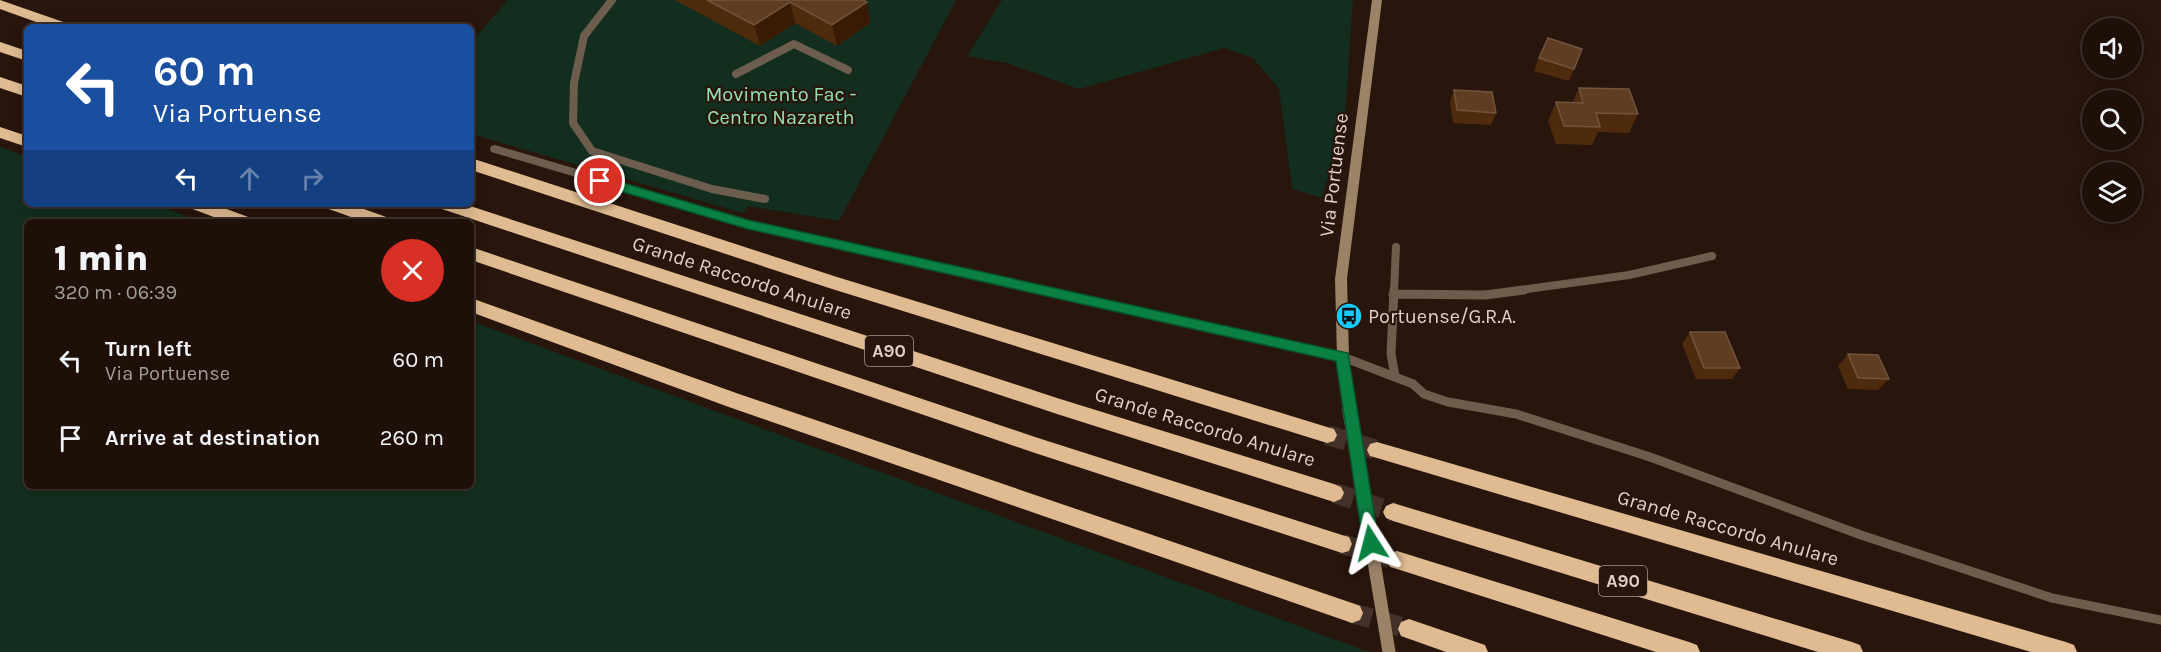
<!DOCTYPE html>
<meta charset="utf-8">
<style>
body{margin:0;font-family:Karla,sans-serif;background:#261912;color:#f1f3f6;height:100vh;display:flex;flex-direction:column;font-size:22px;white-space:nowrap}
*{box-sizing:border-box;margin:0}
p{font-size:20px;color:#a19d9c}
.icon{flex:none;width:33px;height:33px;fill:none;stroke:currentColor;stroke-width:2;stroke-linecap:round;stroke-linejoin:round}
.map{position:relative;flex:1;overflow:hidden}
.side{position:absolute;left:24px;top:219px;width:450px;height:270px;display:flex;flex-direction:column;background:#1e1009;border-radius:9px;box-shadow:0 3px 15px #0003,0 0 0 2px #3c302a}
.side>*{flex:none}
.guide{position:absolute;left:24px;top:24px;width:450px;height:183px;border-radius:9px;box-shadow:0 3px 15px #0003,0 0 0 2px #3c302a;background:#1a4fa0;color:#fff;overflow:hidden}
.tools{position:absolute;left:2082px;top:18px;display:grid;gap:12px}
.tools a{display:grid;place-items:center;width:60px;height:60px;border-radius:50%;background:#1e1009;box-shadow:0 3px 15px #0003,0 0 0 2px #3c302a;font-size:30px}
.pin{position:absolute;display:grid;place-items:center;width:51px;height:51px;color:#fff;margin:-26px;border:3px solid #fff;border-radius:50%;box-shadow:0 2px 6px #0007}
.me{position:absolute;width:66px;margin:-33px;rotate:351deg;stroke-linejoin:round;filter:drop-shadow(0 0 4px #0008)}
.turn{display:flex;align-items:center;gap:21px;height:126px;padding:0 30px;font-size:27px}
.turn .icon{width:78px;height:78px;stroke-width:2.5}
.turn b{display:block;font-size:42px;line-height:51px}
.lanes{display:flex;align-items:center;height:57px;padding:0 30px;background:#0003;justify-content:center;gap:30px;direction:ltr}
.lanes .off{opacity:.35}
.round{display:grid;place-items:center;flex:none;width:63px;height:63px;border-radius:32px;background:#261912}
.headline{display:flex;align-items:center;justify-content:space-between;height:102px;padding:0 30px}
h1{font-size:36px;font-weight:800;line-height:45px}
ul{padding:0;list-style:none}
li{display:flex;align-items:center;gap:18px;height:78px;padding:0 30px}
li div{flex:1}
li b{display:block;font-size:22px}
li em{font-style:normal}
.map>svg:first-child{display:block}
.green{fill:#132e1f}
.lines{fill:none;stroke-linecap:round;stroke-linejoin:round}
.highway-tunnel{stroke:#433129;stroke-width:20;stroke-dasharray:20 10;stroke-linecap:butt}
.lane-far1{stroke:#6c5d4d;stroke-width:8}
.lane{stroke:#6c5d4d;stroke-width:9}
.street{fill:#6c5d4d;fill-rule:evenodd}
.secondary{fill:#9b8368;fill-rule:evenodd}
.highway{fill:#e0bb91;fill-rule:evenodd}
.secondary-bridge{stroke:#9b8368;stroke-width:13}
.wall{fill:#4f2b0e}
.shaded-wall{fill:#391b05}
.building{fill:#5e3d23;stroke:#72543d;stroke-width:1.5}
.route{fill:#0b8043;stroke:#07532c;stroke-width:1.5}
.labels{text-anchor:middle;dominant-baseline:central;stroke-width:4.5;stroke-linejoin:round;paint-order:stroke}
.shield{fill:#28150c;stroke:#a89992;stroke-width:1.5}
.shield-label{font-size:18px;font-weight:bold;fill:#dfd1cb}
.park-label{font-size:20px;fill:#94e1b3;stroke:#28150c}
.street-label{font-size:20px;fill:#dfd1cb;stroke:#28150c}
.poi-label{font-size:20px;fill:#dfd1cb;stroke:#28150c;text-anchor:start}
</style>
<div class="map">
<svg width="2161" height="652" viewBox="0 0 2161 652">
<rect width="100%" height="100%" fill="#28150c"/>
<path class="green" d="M508,0H956L839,221L748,206L743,213L471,134V42Z
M1002,0H1353L1345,116L1322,198L1292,189L1279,89L1253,58L1224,48L1079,89L1007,63L967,56Z
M0,147L27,157V204H154L203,222H27V486H471V321L1369,652H0Z"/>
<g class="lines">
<path class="highway-tunnel" d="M1327,435L1377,450
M1334,493L1393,512
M1342,544L1397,560
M1352,613L1409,629"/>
<path class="lane-far1" d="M612,0L584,36L574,83L573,123L592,151L712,189L765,199
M736,74L794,44L848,70
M1394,291L1396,247
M1513,291L1629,275L1712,256"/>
<path class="lane" d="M1394,290L1391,354L1395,376
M1393,294L1485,295L1524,290
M1343,357L1413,384L1424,394L1448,402L1516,414L1650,457L1861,535L2052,598L2161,620"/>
<path class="street" d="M495,145L749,220L1343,352L1347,354L1349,357L1347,360L1343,362L749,228L491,152L490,149L491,146Z"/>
<path class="secondary" d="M1372,0H1382L1347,279L1349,357L1355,411L1353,415L1349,416L1345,415L1343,411L1337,357L1335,279Z"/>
<path class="highway" d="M0,0L69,24L71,27H50L0,9Z
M0,42L27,51V61L0,52Z
M0,77L27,86V97L0,88Z
M0,127L27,136V147L0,138Z
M471,158L837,277L1327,427L1334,429L1337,435L1334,441L1327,443L829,288L471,170Z
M188,204H213L251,218L253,222H227L190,208Z
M324,204H350L389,218L391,222H365L326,208Z
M437,204H464L1057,398L1334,484L1341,487L1344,493L1341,499L1334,502L1057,414L439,208Z
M471,247L1035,437L1342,535L1349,537L1352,544L1349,551L1342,553L1035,453L471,260Z
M471,298L739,394L1352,603L1360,606L1363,613L1360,620L1352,623L726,406L471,312Z
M1377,442L2066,642L2074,645L2077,652H2031L1377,458L1370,456L1367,450L1370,444Z
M1393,503L1852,642L1860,645L1863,652H1818L1393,521L1386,518L1383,512L1386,506Z
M1397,551L1689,642L1697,645L1700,652H1656L1397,569L1390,567L1387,560L1390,553Z
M1409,619L1485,645L1488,652H1446L1401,636L1398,629L1401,622Z"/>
<path class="secondary-bridge" d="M1349,411L1389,652"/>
</g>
<path class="wall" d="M675,0H863L867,2L870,23L837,46L795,23L760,46Z
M1582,49L1569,81L1534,71L1539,58Z
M1579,88L1638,114L1629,133L1598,132L1592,145L1556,144L1548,121L1556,102L1572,103Z
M1454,90L1496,113L1491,125L1453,123L1450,102Z
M1690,332L1740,368L1732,379H1696L1682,344Z
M1848,354L1889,379L1878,390L1848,389L1838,366Z"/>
<path class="shaded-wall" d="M790,2L795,23L760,46L754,25Z
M867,2L870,23L837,46L832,25Z"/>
<path class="building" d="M707,0H863L867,2L832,25L790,2L754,25Z
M1548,38L1582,49L1574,69L1539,58Z
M1579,88L1629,89L1638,114L1596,113L1600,127L1564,126L1556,102L1583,103Z
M1454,90L1492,92L1496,113L1457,110Z
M1690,332H1725L1740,368H1704Z
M1848,354L1878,355L1889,379L1858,378Z"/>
<path class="route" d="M600,176L748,220L1348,353L1379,543L1376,548L1371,550L1365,548L1363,543L1336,361L748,229L596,184L594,181Z"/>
<defs>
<symbol id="bus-disc" viewBox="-11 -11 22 22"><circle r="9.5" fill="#1bcafc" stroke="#28150c"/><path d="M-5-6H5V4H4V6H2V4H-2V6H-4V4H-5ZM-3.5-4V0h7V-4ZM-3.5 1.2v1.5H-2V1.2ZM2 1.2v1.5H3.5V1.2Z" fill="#111"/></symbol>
</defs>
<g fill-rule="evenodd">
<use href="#bus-disc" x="1334" y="301" width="30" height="30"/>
</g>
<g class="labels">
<g class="shield">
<rect x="865" y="336" width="48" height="30" rx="4.5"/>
<rect x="1599" y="566" width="48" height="30" rx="4.5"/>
</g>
<g class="shield-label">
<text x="889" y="351">A90</text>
<text x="1623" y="581">A90</text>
</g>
<g class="park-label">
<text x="781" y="94">Movimento Fac -<tspan x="781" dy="23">Centro Nazareth</tspan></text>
</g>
<g class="street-label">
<text transform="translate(1334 175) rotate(-83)">Via Portuense</text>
<text transform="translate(742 278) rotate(18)">Grande Raccordo Anulare</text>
<text transform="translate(1205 427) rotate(17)">Grande Raccordo Anulare</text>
<text transform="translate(1728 528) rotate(16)">Grande Raccordo Anulare</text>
</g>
<g class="poi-label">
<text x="1368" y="316">Portuense/G.R.A.</text>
</g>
</g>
</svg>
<div class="tools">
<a><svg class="icon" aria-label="sound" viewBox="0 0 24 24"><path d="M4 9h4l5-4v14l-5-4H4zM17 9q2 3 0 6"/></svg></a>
<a><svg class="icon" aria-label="search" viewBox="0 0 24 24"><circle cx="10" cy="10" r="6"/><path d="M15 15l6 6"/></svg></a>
<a><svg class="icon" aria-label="layers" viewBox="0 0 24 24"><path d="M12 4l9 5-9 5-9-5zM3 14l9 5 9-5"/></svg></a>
</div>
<div class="pin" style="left:600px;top:181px;background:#d93025"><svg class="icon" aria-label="arrive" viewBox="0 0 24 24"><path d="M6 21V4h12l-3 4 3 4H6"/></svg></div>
<svg class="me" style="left:1371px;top:543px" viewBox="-20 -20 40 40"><path d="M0-17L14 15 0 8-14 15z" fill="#0b8043" stroke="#fff" stroke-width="4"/></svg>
<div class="guide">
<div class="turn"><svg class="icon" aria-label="left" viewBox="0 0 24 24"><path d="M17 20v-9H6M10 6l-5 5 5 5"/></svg><div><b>60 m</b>Via Portuense</div></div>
<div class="lanes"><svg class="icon" aria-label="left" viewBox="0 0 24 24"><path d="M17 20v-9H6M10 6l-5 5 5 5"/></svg><svg class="icon off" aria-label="ahead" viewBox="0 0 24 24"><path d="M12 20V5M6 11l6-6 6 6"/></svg><svg class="icon off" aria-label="right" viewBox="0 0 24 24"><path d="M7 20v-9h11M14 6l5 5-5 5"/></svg></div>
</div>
<section class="side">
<div class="headline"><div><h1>1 min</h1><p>320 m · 06:39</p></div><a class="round" style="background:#d93025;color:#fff"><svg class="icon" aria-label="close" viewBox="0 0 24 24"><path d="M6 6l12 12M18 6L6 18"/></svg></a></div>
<ul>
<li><svg class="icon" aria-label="left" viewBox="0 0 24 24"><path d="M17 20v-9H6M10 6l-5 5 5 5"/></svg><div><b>Turn left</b><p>Via Portuense</p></div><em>60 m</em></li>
<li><svg class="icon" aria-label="arrive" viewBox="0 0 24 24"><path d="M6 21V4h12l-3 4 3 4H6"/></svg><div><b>Arrive at destination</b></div><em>260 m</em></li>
</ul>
</section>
</div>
